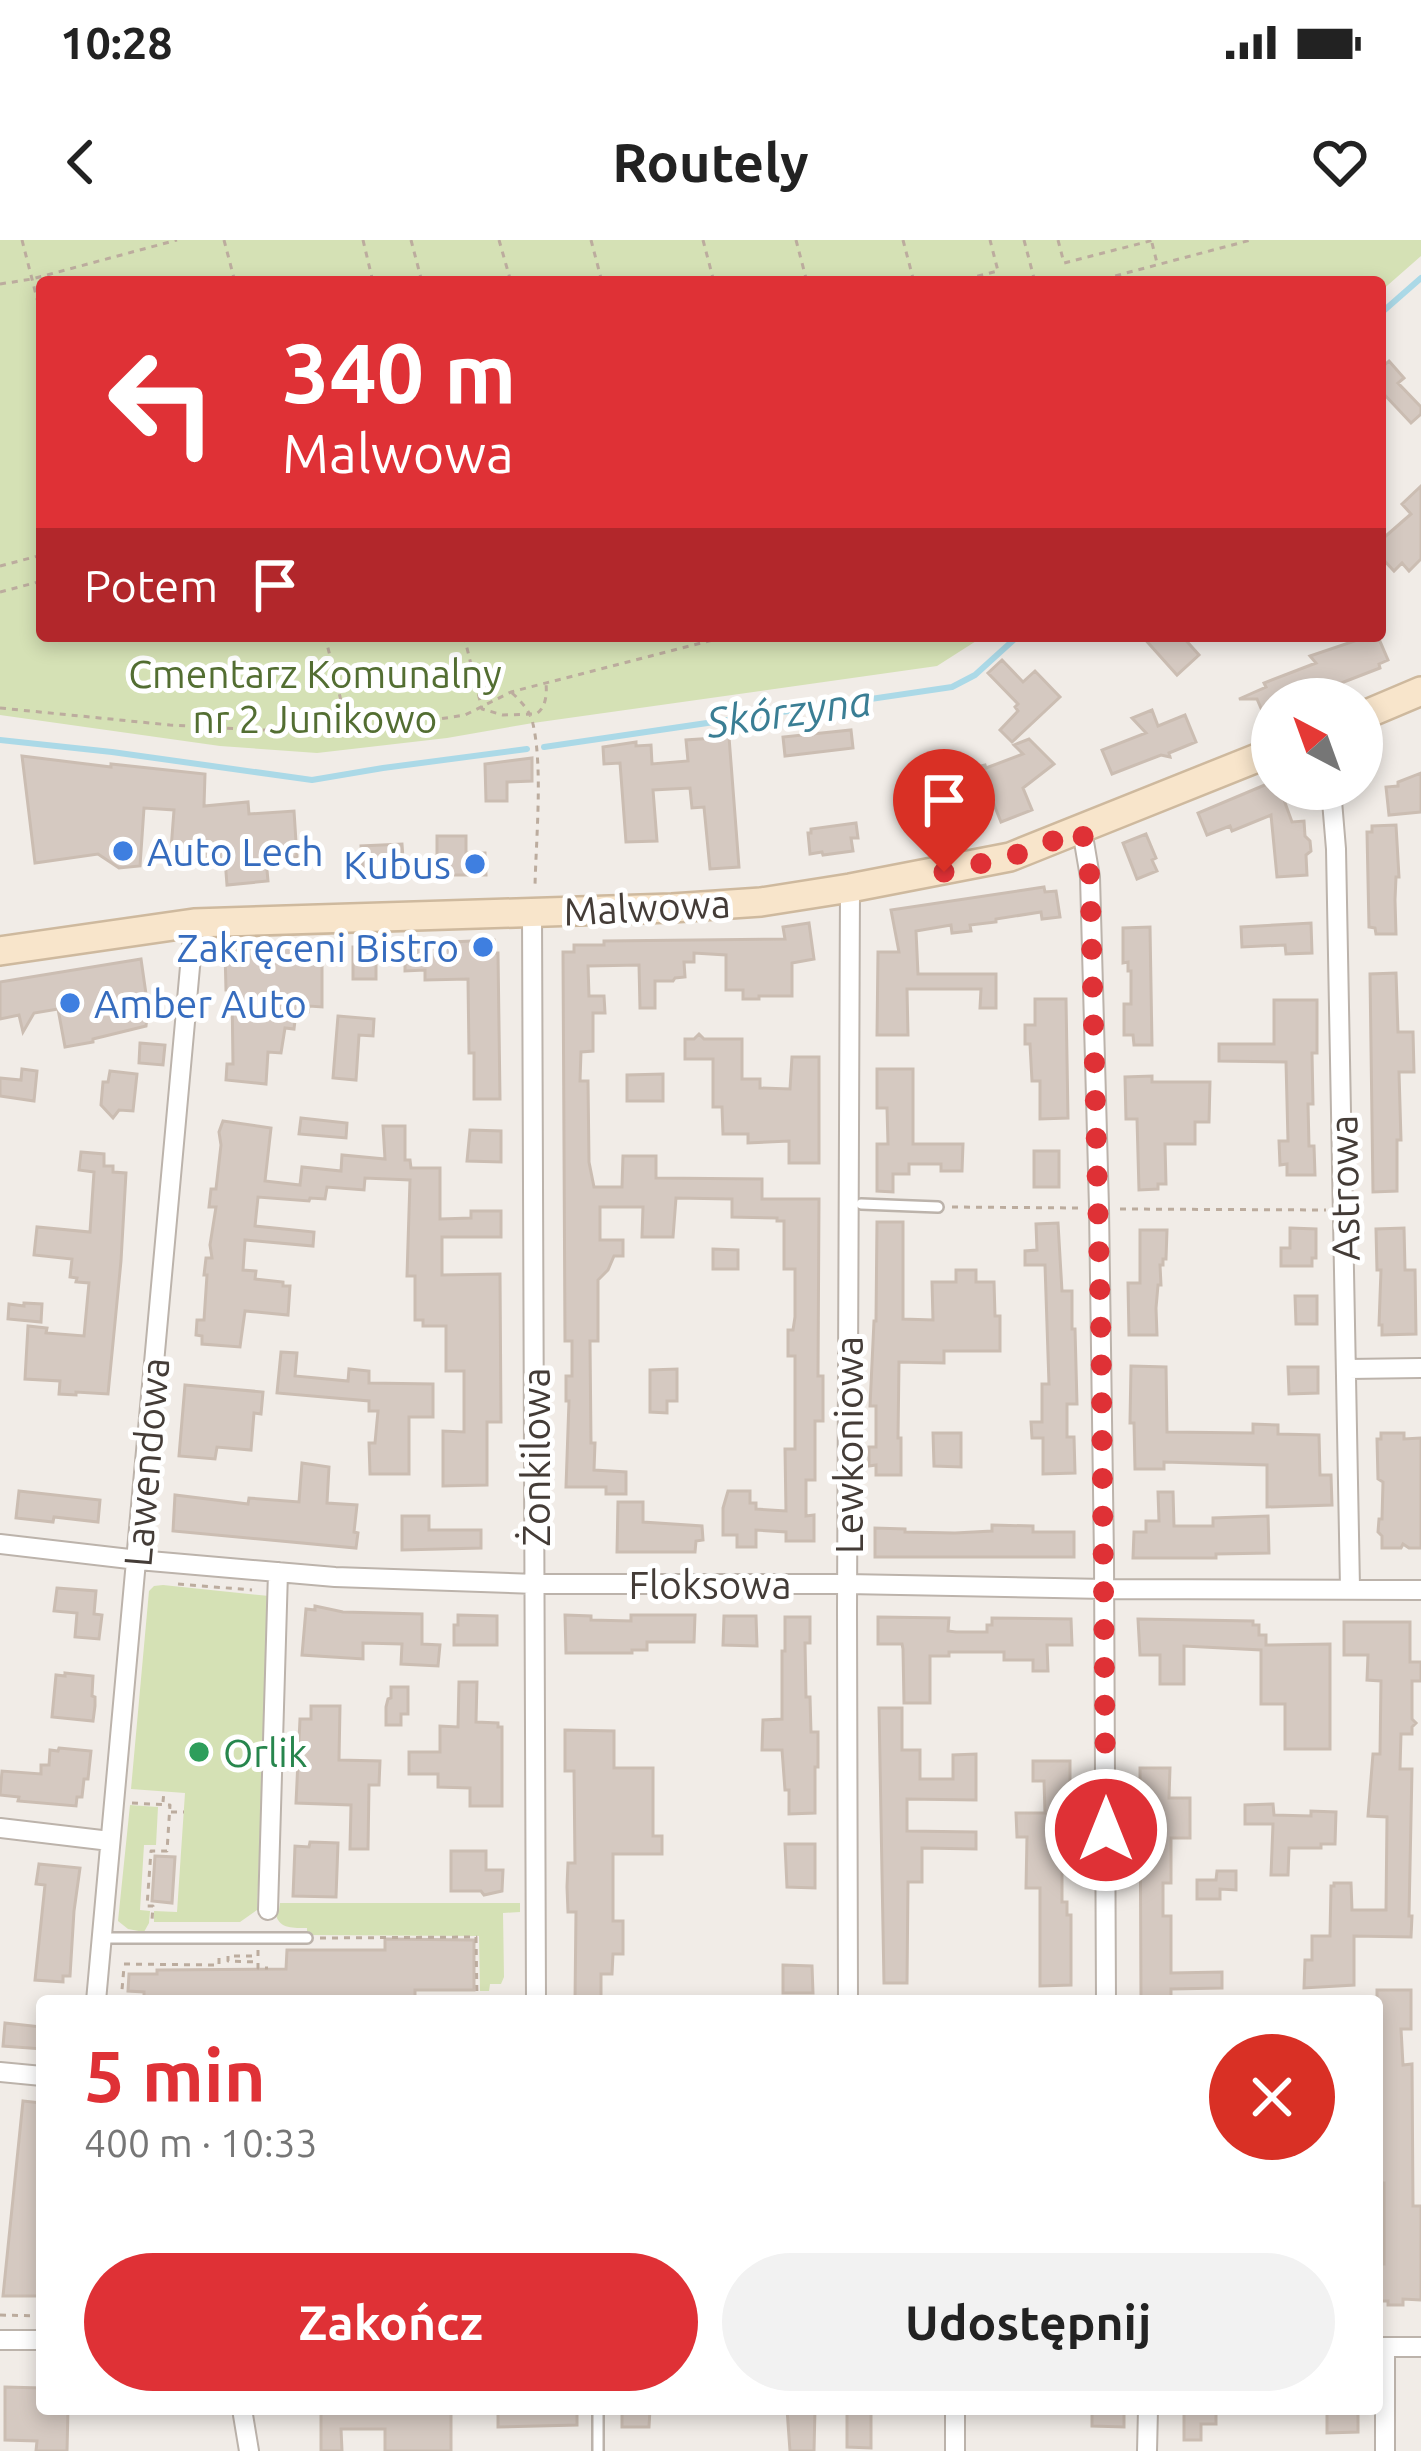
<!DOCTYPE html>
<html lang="pl">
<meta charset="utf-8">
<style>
body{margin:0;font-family:Ubuntu,sans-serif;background:#f2f2f2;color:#222;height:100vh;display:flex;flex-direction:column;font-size:45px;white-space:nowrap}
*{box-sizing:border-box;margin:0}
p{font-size:39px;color:#767676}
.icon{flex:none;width:66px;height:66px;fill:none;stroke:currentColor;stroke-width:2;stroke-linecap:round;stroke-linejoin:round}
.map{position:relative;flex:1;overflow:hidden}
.side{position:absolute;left:36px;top:1755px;width:1347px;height:420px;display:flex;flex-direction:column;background:#fff;border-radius:12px;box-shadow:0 6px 18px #0003}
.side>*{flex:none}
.guide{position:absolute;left:36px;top:36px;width:1350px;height:366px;border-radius:12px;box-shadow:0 6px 18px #0003;background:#df3136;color:#fff;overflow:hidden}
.needle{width:78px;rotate:319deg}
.tools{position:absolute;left:1251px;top:438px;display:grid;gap:24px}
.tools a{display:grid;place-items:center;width:132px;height:132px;border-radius:50%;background:#fff;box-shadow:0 6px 18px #0003;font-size:60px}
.pin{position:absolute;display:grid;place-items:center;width:102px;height:102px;color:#fff;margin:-123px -51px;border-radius:50% 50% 50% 0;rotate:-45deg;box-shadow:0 0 12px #0007}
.pin .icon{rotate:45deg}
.me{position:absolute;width:132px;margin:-66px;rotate:0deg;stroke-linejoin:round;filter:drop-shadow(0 0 9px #0008)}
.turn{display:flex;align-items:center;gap:42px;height:252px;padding:0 48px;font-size:54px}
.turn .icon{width:156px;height:156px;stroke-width:2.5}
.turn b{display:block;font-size:84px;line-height:102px}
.then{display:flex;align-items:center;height:114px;padding:0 48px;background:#0003;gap:24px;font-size:45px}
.round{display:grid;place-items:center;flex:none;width:126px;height:126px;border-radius:63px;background:#f2f2f2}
.summary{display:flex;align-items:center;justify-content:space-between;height:204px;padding:0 48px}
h1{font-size:72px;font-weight:700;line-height:90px;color:#df3136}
.cta{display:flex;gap:24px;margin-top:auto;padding:24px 48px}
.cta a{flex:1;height:138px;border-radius:72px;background:#df3136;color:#fff;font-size:48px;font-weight:700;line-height:138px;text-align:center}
.cta a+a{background:#f2f2f2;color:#222}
.status{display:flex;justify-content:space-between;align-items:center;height:84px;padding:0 60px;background:#fff;direction:ltr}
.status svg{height:33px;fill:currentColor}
header{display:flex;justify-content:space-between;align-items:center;height:156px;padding:0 48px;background:#fff;font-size:54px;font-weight:700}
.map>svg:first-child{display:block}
.green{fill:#d5e1b5}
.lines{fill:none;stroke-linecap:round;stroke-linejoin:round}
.stream{stroke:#abd9e7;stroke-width:6}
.building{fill:#d5c9c1;stroke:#cbbdb2;stroke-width:3}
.lane-casing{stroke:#bcb3ab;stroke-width:14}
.street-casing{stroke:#bcb3ab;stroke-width:22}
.secondary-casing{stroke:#ceb99e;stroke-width:32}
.path{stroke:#bcac9e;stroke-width:3;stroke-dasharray:6 6;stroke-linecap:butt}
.lane{stroke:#fff;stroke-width:9}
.street{stroke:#fff;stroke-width:18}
.secondary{stroke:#f8e5cb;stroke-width:27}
.route{stroke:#df3136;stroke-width:21;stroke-dasharray:0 37.8}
.shop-dot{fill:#3f7fe0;stroke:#fff;stroke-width:4.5}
.leisure-dot{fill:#2e9e5b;stroke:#fff;stroke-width:4.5}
.labels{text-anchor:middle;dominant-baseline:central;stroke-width:10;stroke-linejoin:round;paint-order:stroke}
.park-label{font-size:39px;fill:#536e32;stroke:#fff}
.shop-label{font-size:39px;fill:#366cbe;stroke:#fff;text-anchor:start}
.street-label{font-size:39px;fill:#443c37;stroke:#fff}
.leisure-label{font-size:39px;fill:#27864d;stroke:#fff;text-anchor:start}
.water-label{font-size:42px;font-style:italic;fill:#3a7e94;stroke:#fff}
</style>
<div class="status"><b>10:28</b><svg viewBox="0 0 49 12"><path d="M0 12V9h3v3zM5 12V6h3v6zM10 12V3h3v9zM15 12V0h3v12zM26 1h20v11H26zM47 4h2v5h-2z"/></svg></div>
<header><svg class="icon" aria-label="back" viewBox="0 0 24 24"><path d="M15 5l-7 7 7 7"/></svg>Routely<svg class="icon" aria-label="heart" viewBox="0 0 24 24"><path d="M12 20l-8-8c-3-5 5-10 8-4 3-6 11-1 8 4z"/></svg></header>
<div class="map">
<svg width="1421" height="2211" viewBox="0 0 1421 2211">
<rect width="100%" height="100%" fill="#f1ece7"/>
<path class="green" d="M0,0H1421V16L1380,52V42H42V396H984L937,426L533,483L447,498L317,513L220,506L0,475Z
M163,1345L269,1356L257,1670L240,1682H154V1671L177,1672L185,1553L131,1549L149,1351L154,1346Z
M130,1565L158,1567L156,1605H144L140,1670L150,1671L149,1683L144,1692L128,1689L118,1681Z
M280,1663H520V1672L503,1673L504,1737L501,1744H490L489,1751H480L479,1696L307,1695V1688C291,1688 277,1689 275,1670H279Z"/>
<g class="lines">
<path class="stream" d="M1380,74L1421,38
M0,500L112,512L312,540L383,528L527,509
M544,507L952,447L975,435L1018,396"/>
</g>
<path class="building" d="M1389,121L1404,138L1398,143L1421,167V174L1411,183L1380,150V129Z
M1421,246V319L1409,331L1402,323L1394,331L1380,316V301L1411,274L1402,264Z
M1142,396H1182L1199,415L1177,435Z
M1369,396L1379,399L1388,420L1379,424L1380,428L1300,459H1272V494L1257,459H1239L1266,447L1264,443L1316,423L1310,416Z
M1002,420L1023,442L1035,431L1060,457L1012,502L1000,490L1018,471L1015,467L1018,464L988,433Z
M1152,470L1158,486L1185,475L1196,502L1169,513L1170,517L1161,515L1112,534L1102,510L1146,493L1132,478Z
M851,490L853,508L785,516L783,497Z
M729,497L739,627L710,629L704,567L692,568L690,548L653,550L657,601L626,602L620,523L604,524L603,507L636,502V506L651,505L652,524L688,521L686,500Z
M1029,499L1054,524L1023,548L1032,570L1001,582L987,547L941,581L944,594L917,598L913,574L925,572L923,558L943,555L936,545L981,526L985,525L986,528L1023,514L1014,505Z
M22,516L111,527V524L205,534L204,566L248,562L249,574L294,571L297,617L266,619L268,641L227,645L225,619L170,623L174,570L144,568L140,626L119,628L98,614L35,623Z
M532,518V541L507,542V561H486L485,524Z
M1421,533V572L1389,575L1386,547L1398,546V542Z
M1272,542V549H1280L1292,582L1304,581L1305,596L1310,601L1311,611L1306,615L1307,635L1277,637L1271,575L1232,591L1230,586L1207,595L1198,573Z
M856,583L858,598H851L853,611L823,615L822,612L810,614L808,593H811V589Z
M1396,585L1399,637H1396L1395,660L1396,694H1376L1375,688L1369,687L1367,592H1372V586Z
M1146,594L1156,618L1152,620L1157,631L1137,639L1123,603Z
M437,596H466V613H485L486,635H437Z
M402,604L404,633L363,636L361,606Z
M1044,647L1045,652L1056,651L1060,677L1042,679L1041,672L996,679V682L970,685L971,691L952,693L951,685L916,691L918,734H996V768H980L981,749H907L908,795H877L878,712H899L891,670Z
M809,683L814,719L792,723V756H759V759H743V750H726V715L694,713V722H684L685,737L675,738L673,741H655V768H640L639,725L588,726L589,756H604L605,773H593V811L581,812L580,841H588L589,922L594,947H622L623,916H656V938L762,939V959H819L818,1136H823V1181H815V1240H806V1276L814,1275V1301H786V1292L756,1290V1307H737V1295H723V1268L728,1251H750V1263H756V1269L786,1271L785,1209H795V1116H788V1090H793L795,1077V1029H784V981H777V978L732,977V959L676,958L673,997H642L643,967H600V1000H623V1016H614L608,1030L598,1040V1101H590L591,1203H595L594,1230L626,1232V1254H606V1247H566L569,1161H566V1136H572V1101H565L563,712H574V705H604V701L785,699L783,687Z
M1311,683L1312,713L1286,714L1285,705L1242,707L1241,687Z
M1150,687L1152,805H1134L1133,795H1124V764H1131V731H1128V722L1123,723V688Z
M494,700L495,713H498L500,859H474V813H469L468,739L425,740V730L405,731V704Z
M322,706V767L309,766L308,772H296L294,789L285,788L281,813L268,812L266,844L226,840L227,824H233L232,750H226L225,710Z
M353,707H376V739H353Z
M141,719L148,768L146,786L93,799V802L65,807L58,769L34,773L23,792L19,775L0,779V742Z
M1396,733L1398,792H1413L1414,832H1399L1401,900H1397V951L1373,952L1370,734Z
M1035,759H1066L1068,878L1040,879V841H1032L1030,804H1025V785H1035Z
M1274,760H1317V813H1312L1313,864H1308L1309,906H1314L1315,935H1287V924L1280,925L1279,901H1288L1286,822L1219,821V804H1274Z
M338,776L374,779L373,796L359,795L356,840L333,838Z
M699,794L704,799H742V839H760V848L790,849L792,817H819V923H789V901L748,903V894H723L722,867H713V819H685V799H694Z
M140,803L165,805L163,825L139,823Z
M22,829L37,831L34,861L0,856V838L21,840Z
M877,829H913V904H963L962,931H941V924H909V934H893V952L877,951V904H888L887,868H877Z
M110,831L137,834L133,871L119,870L113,878L101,865L103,842H108Z
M663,834V861H627V835Z
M1152,836V842H1210L1209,882H1195V904H1165L1166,944H1158V949L1139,950L1137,879H1126L1125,837Z
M301,878L347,883L346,898L299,894Z
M223,881L271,888L265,941L300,945L302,927L341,931L342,915L385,919L383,886H405V920H410L411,928H440V979L471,978V971H501V997H442V1035L500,1034L501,1182H487V1245L443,1246V1191L464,1192V1131H446V1086H423V1080H415V1036H407L410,940L365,938L364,950L327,947L325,959L310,958L309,961L258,957L255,986L314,992L313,1006L245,1000L243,1030L256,1031L255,1039L283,1042V1046H290L288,1075L245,1071L240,1107L202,1104V1096L196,1095L197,1080H204L207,1035H204L206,1018H212L210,1005L216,967H209L211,949H216L221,905L219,892Z
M470,890L501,891V922L467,921Z
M1034,911H1059V947H1034Z
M81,912L104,914V926H113V932L126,933L121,1021L108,1154L76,1152V1155L59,1154L60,1141L25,1139L28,1086L47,1088L46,1093L84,1096L89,1043L76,1042L77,1038L70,1037L72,1019L34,1015L37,987L90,992L94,932L79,930Z
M877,982H903V1079L933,1080L932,1042H956V1030H976V1042H994L995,1076H1000V1111H944V1123L899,1122L898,1198H901V1235H876V1225L869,1226V1207H876V1166H870L874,1081H876Z
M1058,983L1062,1051H1072V1089H1075L1077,1164H1067V1197H1074L1075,1233L1043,1234V1198H1032L1031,1182H1042V1144H1049L1045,1025H1025V1011L1037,1010L1036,984Z
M1290,988L1316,989V1018H1312V1026H1281V1008H1290Z
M1404,988L1405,1030H1415L1416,1094L1382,1095V1085H1379L1381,1030H1377L1376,989Z
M1140,990H1167L1166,1019H1163V1025H1160L1161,1045H1158L1156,1068L1157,1095H1129L1128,1043H1140Z
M713,1009L738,1010V1029H713Z
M1295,1056H1317V1084H1296Z
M24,1063L42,1064L41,1082L8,1079L9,1064L24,1066Z
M281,1112L297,1113L295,1136L348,1141L349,1129L369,1131V1143L433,1144V1177H409V1234H370L369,1203H375L378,1171H369V1161L277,1153Z
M1131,1126L1166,1127L1167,1192L1253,1193V1184L1278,1185V1194L1319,1195L1320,1235H1331L1332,1265L1267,1267V1225L1164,1222V1229H1135L1134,1183H1130Z
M1288,1127H1318V1153L1289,1154Z
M677,1129V1161H667V1173L650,1172V1130Z
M185,1145L263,1152L261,1174L254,1173L251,1210L217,1207L215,1219L179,1216Z
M933,1193H961V1227L934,1226Z
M1381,1193H1404V1199L1421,1198V1308H1409L1403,1304L1401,1308H1382V1296L1378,1292L1379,1279H1382L1383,1242L1378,1239L1377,1199H1381Z
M302,1223L329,1227L327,1263L357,1265L354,1292L358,1293L356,1308L173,1291L175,1255L248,1264L249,1258L299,1262Z
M19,1251L100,1260L98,1282L54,1277L53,1282L16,1278Z
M1158,1252H1173L1174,1286H1213V1278L1268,1276L1269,1313L1216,1314V1318H1133L1134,1292H1146V1281H1159Z
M618,1262H643V1282L702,1286L703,1300L696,1301L695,1312H617Z
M402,1276H429V1290H481V1308L402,1310Z
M992,1285L1033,1286V1292H1074V1317H875V1288L905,1289V1292L955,1293L992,1291Z
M57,1348L96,1351L94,1374L102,1375L99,1399L75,1397L77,1373L54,1371Z
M315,1366L343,1372L422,1374V1404L440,1405L438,1426L401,1424L402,1404L363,1403V1419L302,1415L306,1369L315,1370Z
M458,1375L497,1376V1405H454V1385H458Z
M565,1375L591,1376V1380L631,1381V1375H695L694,1402H647V1410H632V1413H566Z
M724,1376H756L757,1406L723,1405Z
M785,1377H810V1403H805L806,1457H810L811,1492H818V1527H815V1573L789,1574V1550H785L782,1510H762L763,1480L782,1479V1411H785Z
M878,1377L949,1378L948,1391L956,1392H987V1385H992V1378L1071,1379L1072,1405H1047L1048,1431H1033V1420H1004V1412H949V1416H930V1463H904L903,1409L902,1404H878Z
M1138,1379L1253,1381V1385H1259V1395H1266V1405L1330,1404V1509H1285V1464H1261V1410L1184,1406V1444H1160V1415H1140Z
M1344,1382H1410V1422H1421V1441H1412V1479L1416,1483L1412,1487V1494H1401L1400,1529H1412L1409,1676H1412L1411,1697L1354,1696V1745L1304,1748L1305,1720H1312V1696H1330L1331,1646H1334V1643H1351L1352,1670H1386L1387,1577L1368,1576L1373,1514H1380L1381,1441L1367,1440L1368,1415H1344Z
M65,1433L93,1436L92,1456L95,1457V1466L93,1481L52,1477L56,1435L65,1436Z
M459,1442H477L476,1482L498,1483V1487H502V1566H470V1548L438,1547V1534H409V1512H440V1486L458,1487Z
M391,1447H408V1474H401V1485H386V1467L388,1459L391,1458Z
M311,1466H340L339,1520L380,1521L379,1545H369L368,1609H350L351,1565L296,1563L300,1479H311Z
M879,1468H902V1510H920V1539H953V1515L976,1514V1560L907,1559V1591L976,1592V1609L922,1608V1642H908L907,1743H884Z
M565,1490L614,1491V1528H653V1596H662V1614H613V1681H623V1714H613L612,1734H601V1761H575L576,1672H568L567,1647L568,1623H575L574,1531H565Z
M59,1508L91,1511L88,1539H84L82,1557H77L76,1566L18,1561L19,1557L0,1555L2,1531L41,1534V1525H49L50,1510L58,1511Z
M1033,1521H1070V1631H1062V1662H1067V1675H1071V1745L1040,1746V1648H1026L1027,1597H1017L1016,1573H1045L1044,1541H1033Z
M1140,1528H1170L1169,1558H1190V1598H1171V1643H1163V1676H1171V1733L1222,1732V1748L1171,1749V1761H1141Z
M1273,1564L1274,1575L1311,1576V1571L1336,1572L1335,1604H1321V1608H1289L1288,1635H1271L1273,1584H1245V1565Z
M310,1602L338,1603L336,1657L293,1656L295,1606L309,1607Z
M785,1604H815V1648L787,1647Z
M451,1611H486V1630H503L502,1651L484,1655L481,1651H451Z
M155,1616L175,1617L172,1663L152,1661Z
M39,1624L80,1628L74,1671L70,1736H63V1742L35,1740L45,1645L36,1644Z
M1217,1631H1236V1650L1220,1649V1659H1197V1640H1216Z
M385,1699L474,1700V1750H415V1761H144V1752L128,1751L129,1734H157V1730L286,1729L287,1710H385Z
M783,1725L812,1726L813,1753H783Z
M1377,1750H1411V1789H1401L1403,1825L1412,1824L1413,1966H1421V2060L1403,2059V2065H1388V2061H1377V2024H1384V1943H1377L1379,1856H1377Z
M5,1783L42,1787V1809L3,1806Z
M23,1861L42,1863L41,2056H3Z
M5,2147L41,2148L40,2169H68L67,2211H36L37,2201L5,2200Z
M321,2169H451V2211H385V2189H341L342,2211H321Z
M498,2169H577V2185L498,2187Z
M622,2169H650L649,2187H622Z
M787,2169H815L814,2211H790Z
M1092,2169H1124V2187L1092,2186Z
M1184,2169H1216V2184H1201V2200H1184Z
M1327,2169H1358V2192L1327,2193Z
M847,2171H871V2208L847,2207Z"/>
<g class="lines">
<defs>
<path id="lane" d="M861,964L938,967
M101,1698H307
M598,2211V2169"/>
<path id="street" d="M1331,549L1336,609L1350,1348
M1082,590L1090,637L1099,968L1104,1319L1106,1761
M532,672L536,1761
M1348,1129L1421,1128
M0,1304L138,1320L335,1337L536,1344H847L1105,1349L1421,1350
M0,1588L110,1601
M268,1670L278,1332
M96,1761L194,683
M848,1761L847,1370L850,648
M0,1832L42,1836
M0,2100H42
M1378,2107H1421
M1385,2107V2211
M242,2169L249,2211
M955,2211V2169
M1147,2211L1148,2169"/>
<path id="secondary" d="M1362,476L1421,451
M0,711L194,683L672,668L761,662L850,648L1010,617L1272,512"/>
</defs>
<use href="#lane" class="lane-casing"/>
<use href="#street" class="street-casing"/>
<use href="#secondary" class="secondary-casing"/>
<path class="path" d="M22,0L42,78
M224,0L235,42
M363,0L373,42
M411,0L422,42
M499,0L511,42
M591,0L602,42
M703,0L714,42
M796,0L807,42
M903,0L914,42
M1024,0L1035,42
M1058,0L1064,23L1154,0
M1152,3L1157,23
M954,42L998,31L990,0
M1092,42L1251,0
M0,44L32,39L177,0
M0,326L42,315
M0,352L42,341
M325,396L348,489
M464,396L482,469L503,475L536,474C546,468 547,454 546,443
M512,453C521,461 531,472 533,484C543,528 536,599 535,646
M0,468L170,485L260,490L363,491L465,475L511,452L728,396
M952,967L1080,968
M1120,969L1326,970
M178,1344L252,1350
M163,1562L164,1551
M132,1563L170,1565L167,1611H151L147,1666H153L152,1680
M171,1572H184
M320,1698L476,1697L477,1761
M258,1710V1716H228V1721L258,1722V1728H268
M124,1724L219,1725V1714
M121,1761L124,1727
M442,1761H515
M0,2075L42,2076"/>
<use href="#lane" class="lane"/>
<use href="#street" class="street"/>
<use href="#secondary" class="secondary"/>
</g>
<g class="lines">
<path class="route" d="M944,632L1010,617L1082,590L1090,637L1101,1100L1106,1590"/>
</g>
<g class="shop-dot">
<circle cx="123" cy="611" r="12"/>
<circle cx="475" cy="624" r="12"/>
<circle cx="483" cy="707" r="12"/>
<circle cx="70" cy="763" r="12"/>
</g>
<circle class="leisure-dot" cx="199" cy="1512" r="12"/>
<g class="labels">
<g class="park-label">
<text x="315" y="433">Cmentarz Komunalny<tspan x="315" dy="45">nr 2 Junikowo</tspan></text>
</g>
<g class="shop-label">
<text x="147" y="611">Auto Lech</text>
<text x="451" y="624" text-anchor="end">Kubus</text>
<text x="459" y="707" text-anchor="end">Zakręceni Bistro</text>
<text x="94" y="763">Amber Auto</text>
</g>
<g class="street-label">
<text transform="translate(647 667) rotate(-3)">Malwowa</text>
<text transform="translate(1344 948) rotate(-91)">Astrowa</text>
<text transform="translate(848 1205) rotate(-90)">Lewkoniowa</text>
<text transform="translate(535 1217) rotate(-90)">Żonkilowa</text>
<text transform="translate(146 1222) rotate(-85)">Lawendowa</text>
<text x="710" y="1344">Floksowa</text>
</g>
<g class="leisure-label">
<text x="223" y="1512">Orlik</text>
</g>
<g class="water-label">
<text transform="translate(789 471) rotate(-8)">Skórzyna</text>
</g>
</g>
</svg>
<div class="tools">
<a><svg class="needle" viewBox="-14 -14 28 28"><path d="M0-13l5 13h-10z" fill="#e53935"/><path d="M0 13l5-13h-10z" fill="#767676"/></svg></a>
</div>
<div class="pin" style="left:944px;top:632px;background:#d93025"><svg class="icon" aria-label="arrive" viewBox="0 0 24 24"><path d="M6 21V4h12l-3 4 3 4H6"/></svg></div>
<svg class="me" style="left:1106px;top:1590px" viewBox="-20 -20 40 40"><circle r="17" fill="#df3136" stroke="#fff" stroke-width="3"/><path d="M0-11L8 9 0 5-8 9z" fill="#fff"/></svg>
<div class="guide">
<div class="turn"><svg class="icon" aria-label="left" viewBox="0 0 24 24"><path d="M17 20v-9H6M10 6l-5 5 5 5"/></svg><div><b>340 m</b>Malwowa</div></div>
<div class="then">Potem<svg class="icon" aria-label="arrive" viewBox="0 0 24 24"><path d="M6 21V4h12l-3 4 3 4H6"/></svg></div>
</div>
<section class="side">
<div class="summary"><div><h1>5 min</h1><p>400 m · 10:33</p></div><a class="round" style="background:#d93025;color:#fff"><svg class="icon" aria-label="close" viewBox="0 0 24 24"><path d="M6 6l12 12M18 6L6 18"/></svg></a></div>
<div class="cta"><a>Zakończ</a><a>Udostępnij</a></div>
</section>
</div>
